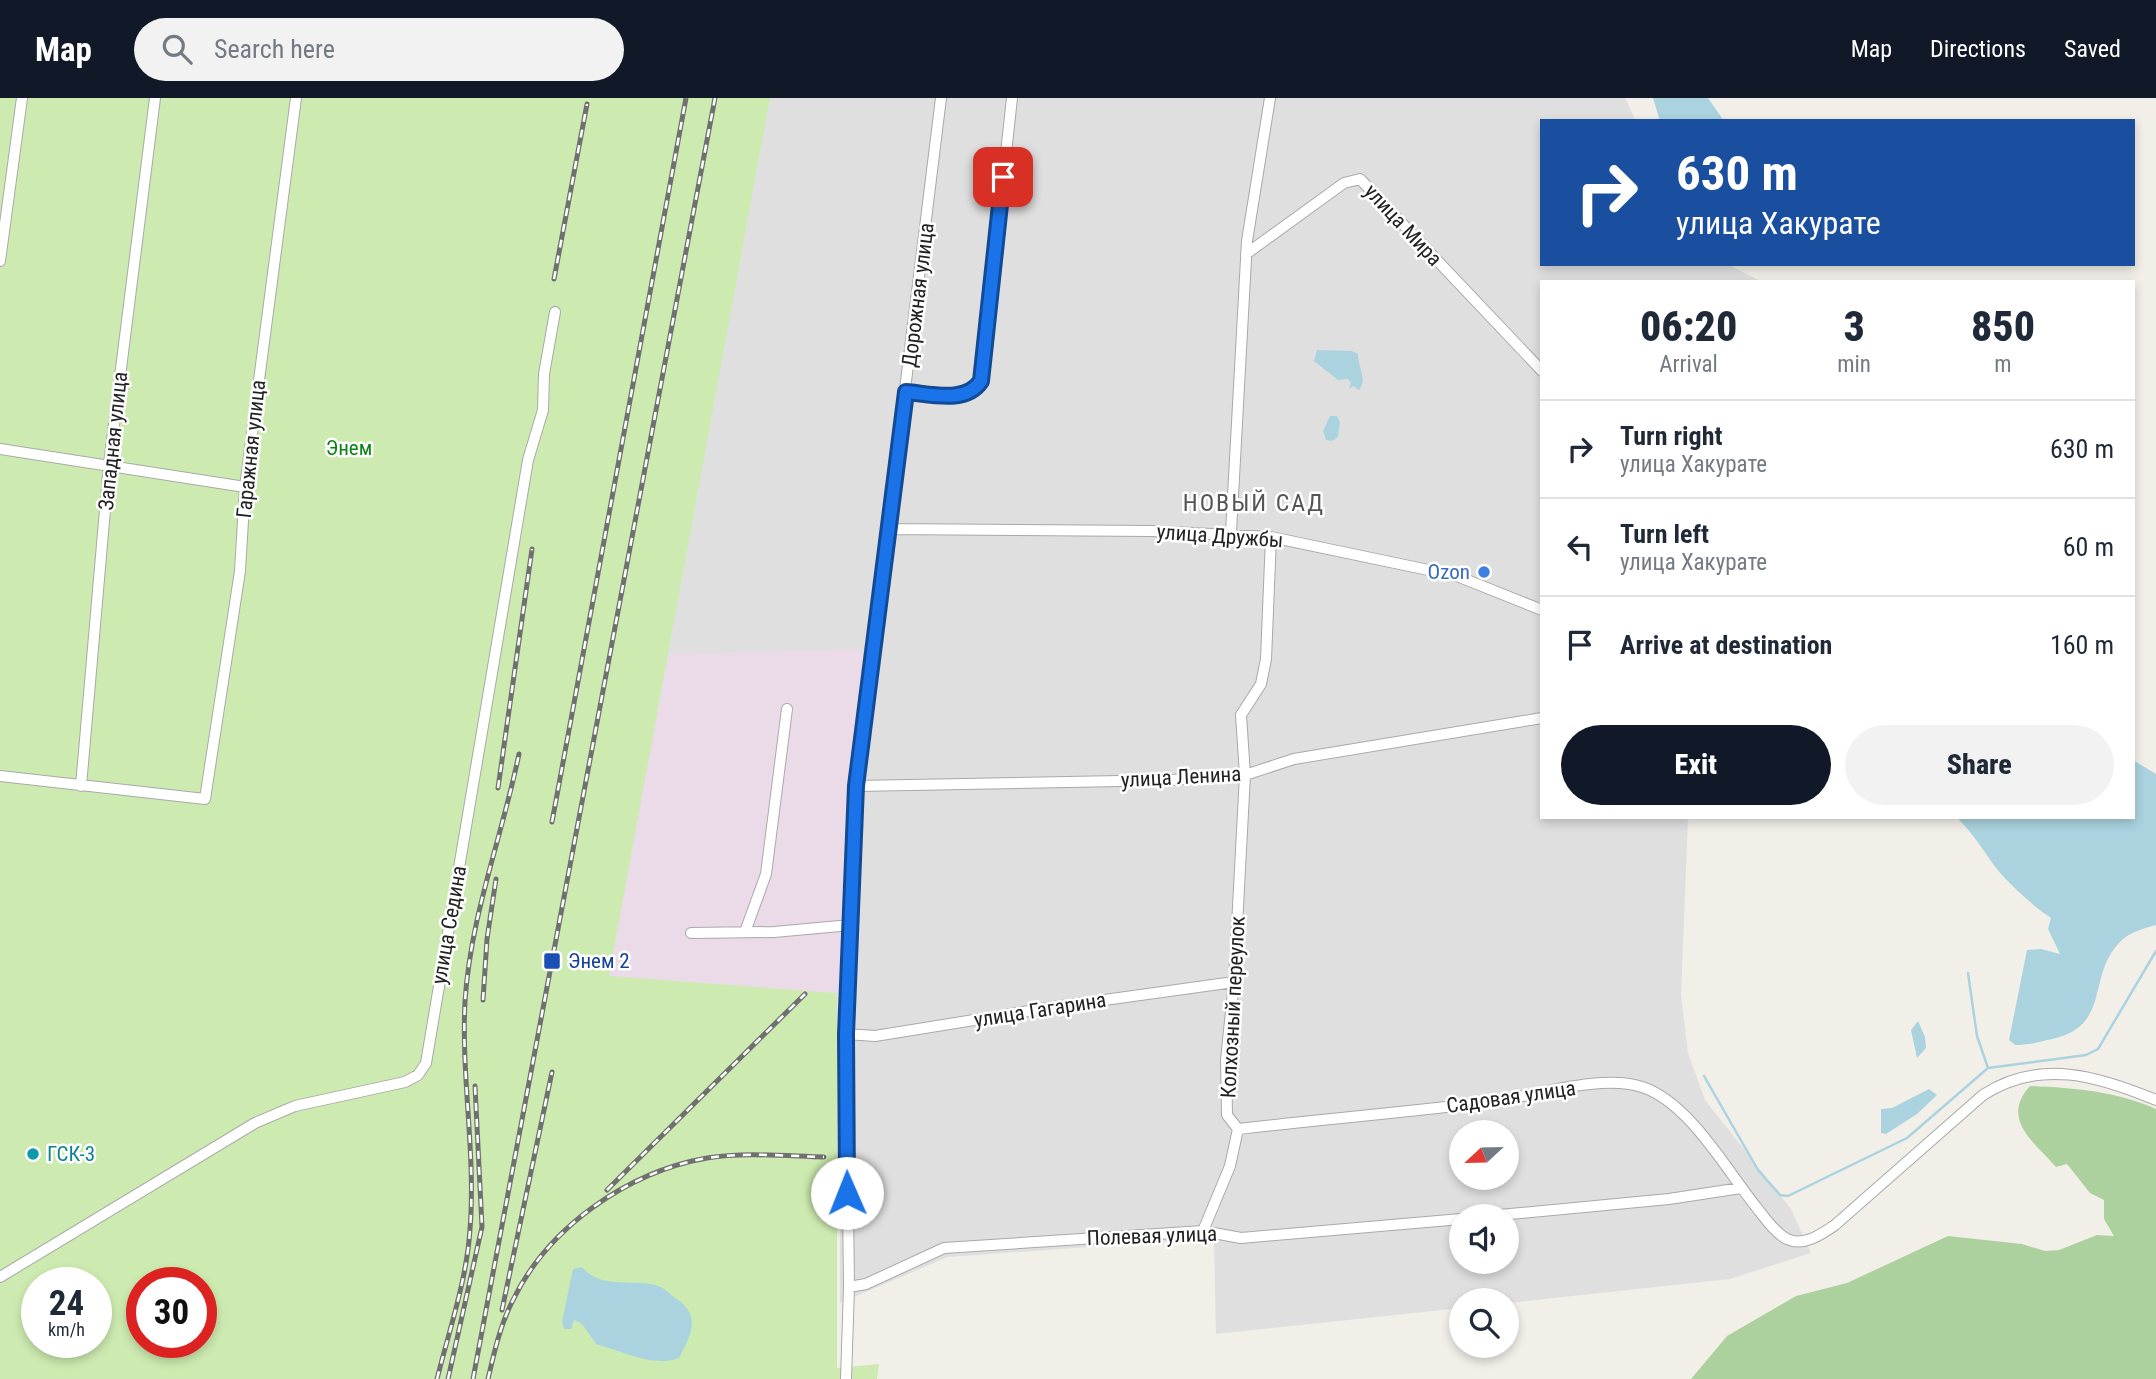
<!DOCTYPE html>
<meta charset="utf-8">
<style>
body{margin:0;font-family:"Roboto Condensed",sans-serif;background:#f2f2f3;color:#1f2937;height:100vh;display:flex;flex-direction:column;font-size:26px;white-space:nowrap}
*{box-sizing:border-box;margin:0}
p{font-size:23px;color:#747a83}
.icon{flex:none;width:38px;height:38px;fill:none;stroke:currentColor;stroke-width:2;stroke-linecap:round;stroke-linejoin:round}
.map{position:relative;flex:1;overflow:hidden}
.details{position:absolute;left:1540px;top:182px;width:595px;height:539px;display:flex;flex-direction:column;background:#fff;border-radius:0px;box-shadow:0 4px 10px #0003}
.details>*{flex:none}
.guide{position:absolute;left:1540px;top:21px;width:595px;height:147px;border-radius:0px;box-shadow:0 4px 10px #0003;background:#1a4fa0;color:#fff;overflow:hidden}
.needle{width:46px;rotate:248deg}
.buttons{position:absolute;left:1449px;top:1022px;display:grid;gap:14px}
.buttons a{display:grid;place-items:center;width:70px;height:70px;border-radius:50%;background:#fff;box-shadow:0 4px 10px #0003;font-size:35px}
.speed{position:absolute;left:21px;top:1169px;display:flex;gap:14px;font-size:35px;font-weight:700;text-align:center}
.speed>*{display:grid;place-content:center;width:91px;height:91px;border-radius:50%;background:#fff;box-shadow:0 4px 10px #0003;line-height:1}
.speed small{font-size:18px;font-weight:400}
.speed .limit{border:10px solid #d22;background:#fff;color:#111}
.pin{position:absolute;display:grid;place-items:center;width:60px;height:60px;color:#fff;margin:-30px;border-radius:14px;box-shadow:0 4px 10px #0006}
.me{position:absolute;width:77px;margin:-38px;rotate:359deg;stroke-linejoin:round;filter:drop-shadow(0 0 5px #0008)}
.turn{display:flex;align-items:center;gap:24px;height:147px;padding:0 21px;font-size:32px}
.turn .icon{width:91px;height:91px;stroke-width:2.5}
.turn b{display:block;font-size:49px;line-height:60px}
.eta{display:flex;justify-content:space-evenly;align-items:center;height:119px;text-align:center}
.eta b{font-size:42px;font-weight:800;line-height:49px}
.button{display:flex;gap:14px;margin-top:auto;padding:14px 21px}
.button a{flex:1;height:80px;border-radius:42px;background:#111827;color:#fff;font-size:28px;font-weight:800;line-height:80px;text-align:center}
.button a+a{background:#f2f2f3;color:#1f2937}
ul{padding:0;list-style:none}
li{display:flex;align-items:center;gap:21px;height:98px;padding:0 21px;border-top:2px solid #e0e1e3}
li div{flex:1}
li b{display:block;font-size:26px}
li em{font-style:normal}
header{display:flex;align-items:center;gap:42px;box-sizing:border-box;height:98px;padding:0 35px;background:#111827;color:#fff}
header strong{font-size:33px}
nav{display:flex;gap:38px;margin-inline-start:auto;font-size:24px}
.search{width:490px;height:63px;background:#f2f2f3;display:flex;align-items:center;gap:18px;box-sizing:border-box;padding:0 24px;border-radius:38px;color:#747a83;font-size:26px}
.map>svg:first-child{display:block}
.residential{fill:#e0dfdf;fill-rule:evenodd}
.industrial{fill:#ebdbe8}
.grass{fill:#cdebb0;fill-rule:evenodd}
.forest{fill:#add19e}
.water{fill:#aad3df}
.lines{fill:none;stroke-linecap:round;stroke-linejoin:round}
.stream{stroke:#aad3df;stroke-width:2.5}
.minor-casing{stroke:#a9a9a9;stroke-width:12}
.minor{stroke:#fff;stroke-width:10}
.rail-casing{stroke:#707070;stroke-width:5}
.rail{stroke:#fff;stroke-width:2.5;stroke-dasharray:8;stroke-linecap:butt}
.route-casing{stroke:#114b97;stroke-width:18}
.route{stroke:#1a73e8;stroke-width:12}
.shop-dot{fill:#3f7fe0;stroke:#fff;stroke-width:2.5}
.transit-dot{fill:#1a4fb4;stroke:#fff;stroke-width:2.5}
.culture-dot{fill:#0f9aa8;stroke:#fff;stroke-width:2.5}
.labels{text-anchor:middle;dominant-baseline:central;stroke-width:5;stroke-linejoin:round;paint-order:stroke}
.street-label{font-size:21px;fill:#222;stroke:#fff}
.park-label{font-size:21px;fill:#0c8416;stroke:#fff}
.shop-label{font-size:21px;fill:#366cbe;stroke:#fff;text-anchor:end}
.transit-label{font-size:21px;fill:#164399;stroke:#fff;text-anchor:start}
.culture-label{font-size:21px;fill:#0d838f;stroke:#fff;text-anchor:start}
.quarter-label{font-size:24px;letter-spacing:2px;fill:#555;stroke:#fff}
</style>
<header>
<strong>Map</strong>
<div class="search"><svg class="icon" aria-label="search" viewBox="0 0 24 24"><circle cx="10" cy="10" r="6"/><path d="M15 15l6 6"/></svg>Search here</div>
<nav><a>Map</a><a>Directions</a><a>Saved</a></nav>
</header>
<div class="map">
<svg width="2156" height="1281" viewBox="0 0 2156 1281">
<rect width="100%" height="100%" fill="#f2efe9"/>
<path class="residential" d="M737,0H1625L1636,23H1542V166H1727L1762,184H1542V719H1688L1681,897L1688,955L1705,1002L1791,1111L1811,1155L1730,1181L1507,1205V1202H1461V1210L1216,1236L1214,1140L948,1159L840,1205V938L844,832L625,795ZM1461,1034H1507V1080H1461ZM1461,1118H1507V1164H1461Z"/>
<path class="industrial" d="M863,551L841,853L827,1167L432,1281L636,557Z"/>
<path class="grass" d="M0,0H770L609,878L837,895V1270L879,1266L877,1281H0ZM37,1185H96V1244H37ZM142,1185H201V1244H142Z"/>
<path class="forest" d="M2030,988C2074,990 2116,993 2156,1011V1281H1691L1727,1238L1796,1198L1847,1185L1948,1138L2022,1146L2045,1153L2059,1152L2097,1137L2114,1138L2104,1121V1102L2090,1095L2067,1066L2056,1069C2034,1044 2000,1021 2030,988Z"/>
<path class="water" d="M1653,0H1708L1724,23H1660Z
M1317,252L1352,253L1358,256C1358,270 1368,281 1359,292L1353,288L1349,291L1351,284L1348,281L1338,282L1314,263Z
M1330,318H1337L1340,324L1338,339L1332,343L1326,342L1323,333Z
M2133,662L2156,676V827C2145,830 2130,834 2122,842C2084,877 2115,930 2047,942C2037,945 2026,947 2015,947L2009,942L2027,852L2041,851L2060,856L2048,831L2051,820C2032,807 2017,793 2001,776C1985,757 1975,736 1956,719H2133Z
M1918,923L1925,939L1926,950L1917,960L1911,932Z
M1929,991L1937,997L1917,1016L1886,1036L1881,1035V1011L1892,1010Z
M582,1169C601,1193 636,1179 661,1189C665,1191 670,1196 674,1199C702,1217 692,1235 679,1260C654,1270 621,1253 596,1246L582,1226L574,1222L571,1231H564L562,1224L573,1171Z"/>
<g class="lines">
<path class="stream" d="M1988,970L2086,957L2098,951L2156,853
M1704,978L1758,1072L1780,1097L1788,1098L1907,1040L1988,970L1977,938L1968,875"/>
<defs>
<path id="minor" d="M1246,156L1344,85L1360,81L1542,273
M0,163L22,0
M906,294C931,296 966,306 981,283L1012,0
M0,351L245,389
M887,431L1152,433L1271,439L1457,478L1542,512
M1231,434L1247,143L1270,0
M0,678L205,701L240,473L245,389L296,0
M81,688L109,366L155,0
M856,688L1171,682L1245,677L1294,661L1542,620
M745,834L766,776L787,611
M691,835L774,834L851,827
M846,936L875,938L1054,909L1234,884
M1238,1031C1324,1021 1410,1014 1496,1003C1538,997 1601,976 1642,989C1689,1004 1727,1073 1757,1110C1765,1120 1775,1135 1787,1141C1804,1149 1822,1136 1835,1127L1983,997C2040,960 2098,978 2156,1002
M1489,1118L1669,1101L1741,1090
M1203,1133L1230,1068L1238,1031L1227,1017L1226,962L1234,884L1245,677L1241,617L1261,586L1266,561L1271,439
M0,1179L255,1025L295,1008L405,984L418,977L426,965L528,362L543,312L544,276L555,214
M849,1189L866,1186L944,1150L1203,1133L1241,1140L1461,1121
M846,1281L849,1189L846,936L856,688L941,0"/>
</defs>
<use href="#minor" class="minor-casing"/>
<use href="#minor" class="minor"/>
<defs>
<path id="rail" d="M554,181L587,6
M498,690L532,451
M552,724L686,0
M483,902L487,841L496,781
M607,1092L805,896
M502,1212L552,974
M437,1281C449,1233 467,1181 470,1131C476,1056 461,979 465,904C470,819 502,739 519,656
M448,1281L482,1129L475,988
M473,1281L715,0
M488,1281C494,1255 500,1228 512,1204C547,1130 627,1074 707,1060C745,1054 786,1058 824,1059"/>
</defs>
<use href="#rail" class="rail-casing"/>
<use href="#rail" class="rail"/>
</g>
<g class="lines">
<defs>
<path id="route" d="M847,1095L846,936L856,688L906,294C931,296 966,306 981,283L1003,79"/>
</defs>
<use href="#route" class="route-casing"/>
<use href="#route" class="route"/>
</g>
<circle class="shop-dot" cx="1484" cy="474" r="7"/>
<rect class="transit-dot" x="543" y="854" width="18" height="18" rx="3.5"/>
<circle class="culture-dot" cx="33" cy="1056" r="7"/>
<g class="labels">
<g class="street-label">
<text transform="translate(1403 127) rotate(47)">улица Мира</text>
<text transform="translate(918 197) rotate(-83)">Дорожная улица</text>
<text transform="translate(113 343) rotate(-84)">Западная улица</text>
<text transform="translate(251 351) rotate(-84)">Гаражная улица</text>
<text transform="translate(1220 438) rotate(4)">улица Дружбы</text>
<text transform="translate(1181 679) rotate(-3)">улица Ленина</text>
<text transform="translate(449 827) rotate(-80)">улица Седина</text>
<text transform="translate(1233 909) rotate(-87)">Колхозный переулок</text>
<text transform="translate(1040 912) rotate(-9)">улица Гагарина</text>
<text transform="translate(1511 999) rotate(-8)">Садовая улица</text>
<text transform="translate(1152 1138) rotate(-2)">Полевая улица</text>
</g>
<g class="park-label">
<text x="349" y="350">Энем</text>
</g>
<g class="shop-label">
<text x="1470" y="474">Ozon</text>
</g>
<g class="transit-label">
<text x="568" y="863">Энем 2</text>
</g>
<g class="culture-label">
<text x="47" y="1056">ГСК-3</text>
</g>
<g class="quarter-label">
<text x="1254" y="405">НОВЫЙ САД</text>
</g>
</g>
</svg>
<div class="buttons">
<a><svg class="needle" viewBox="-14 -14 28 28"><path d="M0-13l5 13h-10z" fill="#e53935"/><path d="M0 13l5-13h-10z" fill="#747a83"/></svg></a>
<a><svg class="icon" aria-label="sound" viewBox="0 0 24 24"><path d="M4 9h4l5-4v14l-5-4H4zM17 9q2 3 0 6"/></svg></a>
<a><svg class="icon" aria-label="search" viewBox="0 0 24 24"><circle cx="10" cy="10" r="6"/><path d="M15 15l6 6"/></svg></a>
</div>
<div class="speed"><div>24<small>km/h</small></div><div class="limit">30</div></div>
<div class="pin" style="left:1003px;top:79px;background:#d93025"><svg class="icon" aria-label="arrive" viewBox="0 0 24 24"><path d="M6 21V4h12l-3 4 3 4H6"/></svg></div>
<svg class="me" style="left:847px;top:1095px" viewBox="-20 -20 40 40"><circle r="19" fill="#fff"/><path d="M0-13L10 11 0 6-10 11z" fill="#1a73e8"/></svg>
<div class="guide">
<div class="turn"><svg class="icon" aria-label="right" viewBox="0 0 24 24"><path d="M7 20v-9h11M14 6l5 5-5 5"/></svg><div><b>630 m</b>улица Хакурате</div></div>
</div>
<section class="details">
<div class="eta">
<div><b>06:20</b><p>Arrival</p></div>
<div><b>3</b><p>min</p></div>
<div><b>850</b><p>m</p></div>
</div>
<ul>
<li><svg class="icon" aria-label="right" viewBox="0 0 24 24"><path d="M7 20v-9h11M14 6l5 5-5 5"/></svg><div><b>Turn right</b><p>улица Хакурате</p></div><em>630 m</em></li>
<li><svg class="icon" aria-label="left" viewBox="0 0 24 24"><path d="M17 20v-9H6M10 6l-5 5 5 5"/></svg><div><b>Turn left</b><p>улица Хакурате</p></div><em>60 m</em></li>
<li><svg class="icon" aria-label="arrive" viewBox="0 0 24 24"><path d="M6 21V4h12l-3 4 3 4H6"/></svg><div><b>Arrive at destination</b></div><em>160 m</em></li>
</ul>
<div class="button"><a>Exit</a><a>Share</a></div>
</section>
</div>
